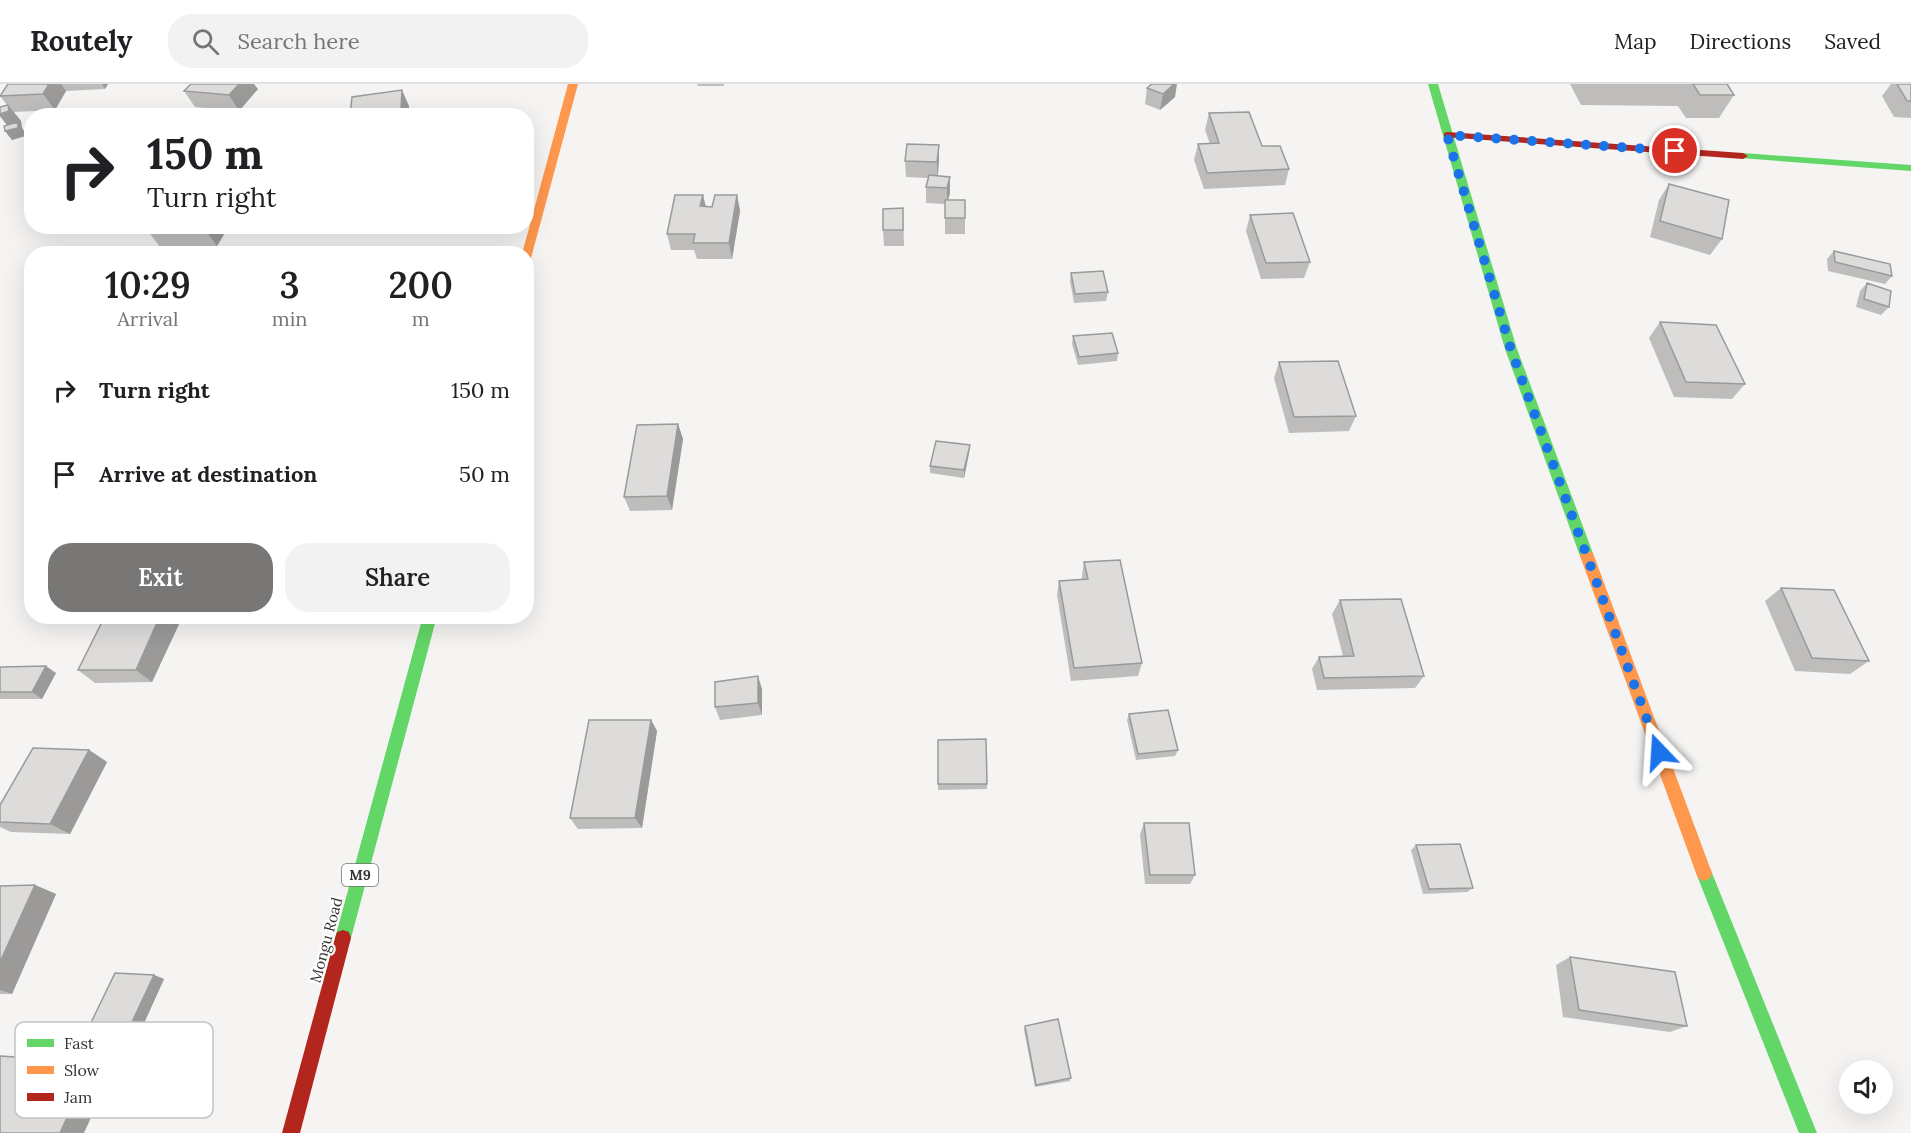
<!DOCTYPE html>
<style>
body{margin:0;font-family:Lora,serif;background:#f2f2f2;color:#202124;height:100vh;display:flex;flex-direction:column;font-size:22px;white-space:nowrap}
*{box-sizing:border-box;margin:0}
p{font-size:20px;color:#757577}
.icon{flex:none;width:33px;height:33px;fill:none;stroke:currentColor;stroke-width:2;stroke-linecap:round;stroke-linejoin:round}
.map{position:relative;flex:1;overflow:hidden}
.drawer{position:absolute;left:24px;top:162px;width:510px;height:378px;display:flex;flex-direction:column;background:#fff;border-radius:24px;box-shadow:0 6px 24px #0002}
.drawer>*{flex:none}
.top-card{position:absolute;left:24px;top:24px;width:510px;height:126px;border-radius:24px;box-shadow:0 6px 24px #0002;background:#fff;color:#202124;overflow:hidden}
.buttons{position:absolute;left:1839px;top:976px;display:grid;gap:12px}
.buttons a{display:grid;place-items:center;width:54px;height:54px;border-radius:50%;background:#fff;box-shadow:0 6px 24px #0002;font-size:30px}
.pin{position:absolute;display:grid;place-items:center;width:51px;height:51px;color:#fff;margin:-26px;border:3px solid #fff;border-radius:50%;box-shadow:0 2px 6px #0007}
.me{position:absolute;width:66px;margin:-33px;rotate:340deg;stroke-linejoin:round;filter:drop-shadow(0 0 4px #0008)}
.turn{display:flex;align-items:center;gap:21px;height:126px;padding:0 24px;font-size:27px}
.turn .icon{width:78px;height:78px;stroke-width:2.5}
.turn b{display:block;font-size:42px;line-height:51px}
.eta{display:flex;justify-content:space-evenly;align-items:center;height:102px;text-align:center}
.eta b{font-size:36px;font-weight:600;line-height:42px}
.button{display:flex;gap:12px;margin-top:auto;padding:12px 24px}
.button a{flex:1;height:69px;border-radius:24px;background:#787776;color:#fff;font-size:24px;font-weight:600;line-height:69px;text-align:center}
.button a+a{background:#f2f2f2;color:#202124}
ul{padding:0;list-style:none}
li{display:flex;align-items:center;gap:18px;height:84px;padding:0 24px}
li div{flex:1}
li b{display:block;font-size:22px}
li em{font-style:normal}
header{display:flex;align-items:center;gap:36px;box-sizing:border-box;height:84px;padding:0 30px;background:#fff;border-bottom:2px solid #e0e0e0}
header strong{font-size:28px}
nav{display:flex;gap:33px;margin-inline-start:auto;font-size:21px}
.search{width:420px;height:54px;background:#f2f2f2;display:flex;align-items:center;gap:15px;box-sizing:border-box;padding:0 21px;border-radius:24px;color:#757577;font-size:22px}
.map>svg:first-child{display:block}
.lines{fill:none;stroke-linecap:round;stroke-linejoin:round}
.fast{fill:#63d668;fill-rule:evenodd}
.slow{fill:#ff974d;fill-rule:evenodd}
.jam{fill:#b3261e;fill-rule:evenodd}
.wall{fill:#bebdbc}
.shaded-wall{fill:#9b9a99}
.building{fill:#dddcdb;stroke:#9b9a99;stroke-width:1.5}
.route{stroke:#1a73e8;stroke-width:10;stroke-dasharray:0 18}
.labels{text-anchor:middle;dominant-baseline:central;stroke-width:4.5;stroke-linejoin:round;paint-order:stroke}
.shield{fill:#fff;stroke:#717170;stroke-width:1.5}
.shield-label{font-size:14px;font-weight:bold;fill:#343433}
.street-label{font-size:15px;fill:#343433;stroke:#fff}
.key{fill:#fff;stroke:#c2c2c2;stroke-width:1.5}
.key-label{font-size:16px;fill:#343433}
</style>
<header>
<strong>Routely</strong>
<div class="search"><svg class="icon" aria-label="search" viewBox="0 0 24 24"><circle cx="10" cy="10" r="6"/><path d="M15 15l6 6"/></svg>Search here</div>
<nav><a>Map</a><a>Directions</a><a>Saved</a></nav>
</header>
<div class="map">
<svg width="1911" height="1049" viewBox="0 0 1911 1049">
<rect width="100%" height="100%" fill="#f5f4f3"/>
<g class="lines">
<path class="fast" d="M1428,0H1438L1517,265L1594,472L1592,476H1582L1580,472L1505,265Z
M1743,69L1911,81V87L1740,74L1738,72Z
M423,532H437L351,854L349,860L343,862L337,860L335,854Z
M1704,781L1710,784L1712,789L1817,1049H1799L1696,789L1698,784Z"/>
<path class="slow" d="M568,0H578L531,174L526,177V170H522Z
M1587,467L1592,468L1594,472L1712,789L1710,794L1704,797L1698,794L1696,789L1580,472L1582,468Z"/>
<path class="jam" d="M1447,48L1743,69L1748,72L1743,75L1444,53V49Z
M343,846L349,848L351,854L300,1049H282L335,854L337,848Z"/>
</g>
<path class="wall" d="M8,0H108L105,5L66,7L55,26L14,28L21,37L22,44L24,47L25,52L12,56L5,47L7,41L0,32V23L7,21L0,12Z
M697,0H724V2H698Z
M1570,0H1727L1734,11L1719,34H1686L1678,22L1581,21Z
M1891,0H1911V34L1894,33L1882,12Z
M1147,4L1175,13L1160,26L1145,20Z
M258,5L239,27L195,23L184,7Z
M1209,29L1262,62L1289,85L1285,101L1204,105L1194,76L1198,60H1210L1205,46Z
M939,61V77L938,91L950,109L948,116H965V150H945V120L926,119V103L928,94L906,93L905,77Z
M1669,100L1722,155L1710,171L1650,153L1659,116Z
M737,111L740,127L732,175H697L694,166H671L667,150L706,123H712Z
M903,124L904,162H884L883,146Z
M1250,131L1310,178L1304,194L1261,195L1246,147Z
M151,142H229L217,162L160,163L148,147Z
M1834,167L1892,192L1885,200L1828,187L1827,175Z
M1071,189L1108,208L1106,217L1074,219L1070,197Z
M1867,199L1889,223L1881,231L1856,223L1860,207Z
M1660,238L1745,300L1732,315L1674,313L1649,254Z
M1073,252L1118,269L1117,277L1078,281L1072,260Z
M1279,278L1356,332L1349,347L1289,349L1274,294Z
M678,340L683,355L672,426L630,427L624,413Z
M970,361L969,369L964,394L930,389V382Z
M1084,478L1142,579L1138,592L1071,597L1057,511L1059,497L1082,496V492Z
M1781,504L1869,577L1850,590L1795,587L1765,517Z
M1340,516L1424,592L1415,604L1317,606L1312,585L1319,573L1343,572L1332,530Z
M105,532H174L180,538L152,598L95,599L78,586Z
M0,583L56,589L42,615H0Z
M762,605V631L720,636L715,623Z
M1129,630L1178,666L1175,672L1136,676L1127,636Z
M651,636L657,647L642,744L578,745L570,734Z
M938,656L987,700V705L938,706Z
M89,666L107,678L70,750L11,748L0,743V721Z
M1144,739L1195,791L1190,800H1145L1140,750Z
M1416,761L1473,804L1467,808L1423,810L1411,766Z
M35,801L56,810L12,910H0V802Z
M1570,873L1687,942L1670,948L1563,933L1556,881Z
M154,891L164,895L136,957L96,954L85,951Z
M1025,942L1071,994L1070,997L1035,1003L1024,946Z"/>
<path class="shaded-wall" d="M49,0H61L66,7L55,26L43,10Z
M102,0H108L105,5Z
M239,0H254L258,5L239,27L229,11Z
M1174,0H1177L1175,13L1160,26L1163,10Z
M402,6L409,22V32H360Z
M8,21L21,37L22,44L24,47L25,52L12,56L5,47L11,46L0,32V30Z
M939,61V77L937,94V78Z
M950,93V109L947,120V104Z
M703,111L707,127L700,122Z
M737,111L740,127L732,175L729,159Z
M208,142H229L217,162L206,147Z
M678,340L683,355L672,426L667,412Z
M970,361L969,369L964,394V386Z
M160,532H174L180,538L152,598L136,586Z
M46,582L56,589L42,615L32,608Z
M758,592L762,605V631L758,619Z
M651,636L657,647L642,744L635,734Z
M89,666L107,678L70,750L50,740Z
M35,801L56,810L12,910L0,906V878Z
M154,891L164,895L136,957L125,953Z
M92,978L114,983L84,1049H60Z"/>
<path class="building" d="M8,0H49L43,10L0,12Z
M191,0H239L229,11L184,7Z
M1152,0H1174L1163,10L1147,4Z
M1693,0H1727L1734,11H1700Z
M1897,0H1911V17H1907Z
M402,6L401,26L360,32H350L352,13Z
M8,21L9,27L0,30V23Z
M1249,28L1262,62H1280L1289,85L1207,89L1198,60L1219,59L1209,29Z
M18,38V44L5,47L4,42Z
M907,60L939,61L937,78L905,77Z
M929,91L950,93L947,104L926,103Z
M1669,100L1729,116L1722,155L1660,137Z
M675,111H703L700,122L712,123L715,111H737L729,159H693L695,150H667Z
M945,116H965V134H945Z
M903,124V146H883V125Z
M1293,129L1310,178L1266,179L1250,131Z
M151,142H208L206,147H148Z
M1834,167L1890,180L1892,192L1835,178Z
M1103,187L1108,208L1075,210L1071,189Z
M1867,199L1891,207L1889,223L1864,215Z
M1660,238L1716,241L1745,300L1686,298Z
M1112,249L1118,269L1079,273L1073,252Z
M1338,277L1356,332L1294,333L1279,278Z
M678,340L667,412L624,413L637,341Z
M936,357L970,361L964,386L930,382Z
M1120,476L1142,579L1074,584L1059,497L1088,495L1084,478Z
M1781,504L1834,506L1869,577L1812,574Z
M1401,515L1424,592L1324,594L1319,573L1354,572L1340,516Z
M105,532H160L136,586H78Z
M46,582L32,608H0V583Z
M758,592V619L715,623V598Z
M1168,626L1178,666L1138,670L1129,630Z
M589,636H651L635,734H570Z
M986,655L987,700H938V656Z
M33,664L89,666L50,740L0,738V721Z
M1144,739H1189L1195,791H1150Z
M1460,760L1473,804L1429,805L1416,761Z
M35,801L0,878V802Z
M1570,873L1675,888L1687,942L1579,926Z
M115,889L154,891L125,953L85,951Z
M1058,935L1071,994L1036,1001L1025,942Z
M0,972L92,978L60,1049H0Z"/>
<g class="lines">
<path class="route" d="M1659,668L1511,266L1447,51L1675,67"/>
</g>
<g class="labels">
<rect class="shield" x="342" y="780" width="36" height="22" rx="4.5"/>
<g class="shield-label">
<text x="360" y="791">M9</text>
</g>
<g class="street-label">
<text transform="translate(326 856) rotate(-75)">Mongu Road</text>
</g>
</g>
<rect x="15" y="938" width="198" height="96" rx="9" class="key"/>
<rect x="27" y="955" width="27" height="8" fill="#63d668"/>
<rect x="27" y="982" width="27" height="8" fill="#ff974d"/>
<rect x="27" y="1009" width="27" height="8" fill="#b3261e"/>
<g class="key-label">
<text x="64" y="965">Fast</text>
<text x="64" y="992">Slow</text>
<text x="64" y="1019">Jam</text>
</g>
</svg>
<div class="buttons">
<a><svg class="icon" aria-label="sound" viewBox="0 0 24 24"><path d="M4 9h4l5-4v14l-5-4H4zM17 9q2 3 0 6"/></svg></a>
</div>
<div class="pin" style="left:1675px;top:67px;background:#d93025"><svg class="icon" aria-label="arrive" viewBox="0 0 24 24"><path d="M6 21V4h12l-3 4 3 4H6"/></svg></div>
<svg class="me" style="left:1659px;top:668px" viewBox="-20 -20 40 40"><path d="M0-17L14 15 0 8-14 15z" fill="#1a73e8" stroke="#fff" stroke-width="4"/></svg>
<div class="top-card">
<div class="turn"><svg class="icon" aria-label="right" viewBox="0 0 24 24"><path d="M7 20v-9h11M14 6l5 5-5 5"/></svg><div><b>150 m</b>Turn right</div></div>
</div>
<section class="drawer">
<div class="eta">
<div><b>10:29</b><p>Arrival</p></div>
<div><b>3</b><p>min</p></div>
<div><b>200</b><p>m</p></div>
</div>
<ul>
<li><svg class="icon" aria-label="right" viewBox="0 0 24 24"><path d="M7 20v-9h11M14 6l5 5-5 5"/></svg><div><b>Turn right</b></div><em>150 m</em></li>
<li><svg class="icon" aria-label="arrive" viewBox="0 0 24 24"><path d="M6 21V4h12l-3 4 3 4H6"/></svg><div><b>Arrive at destination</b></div><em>50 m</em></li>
</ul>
<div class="button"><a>Exit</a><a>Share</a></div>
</section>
</div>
